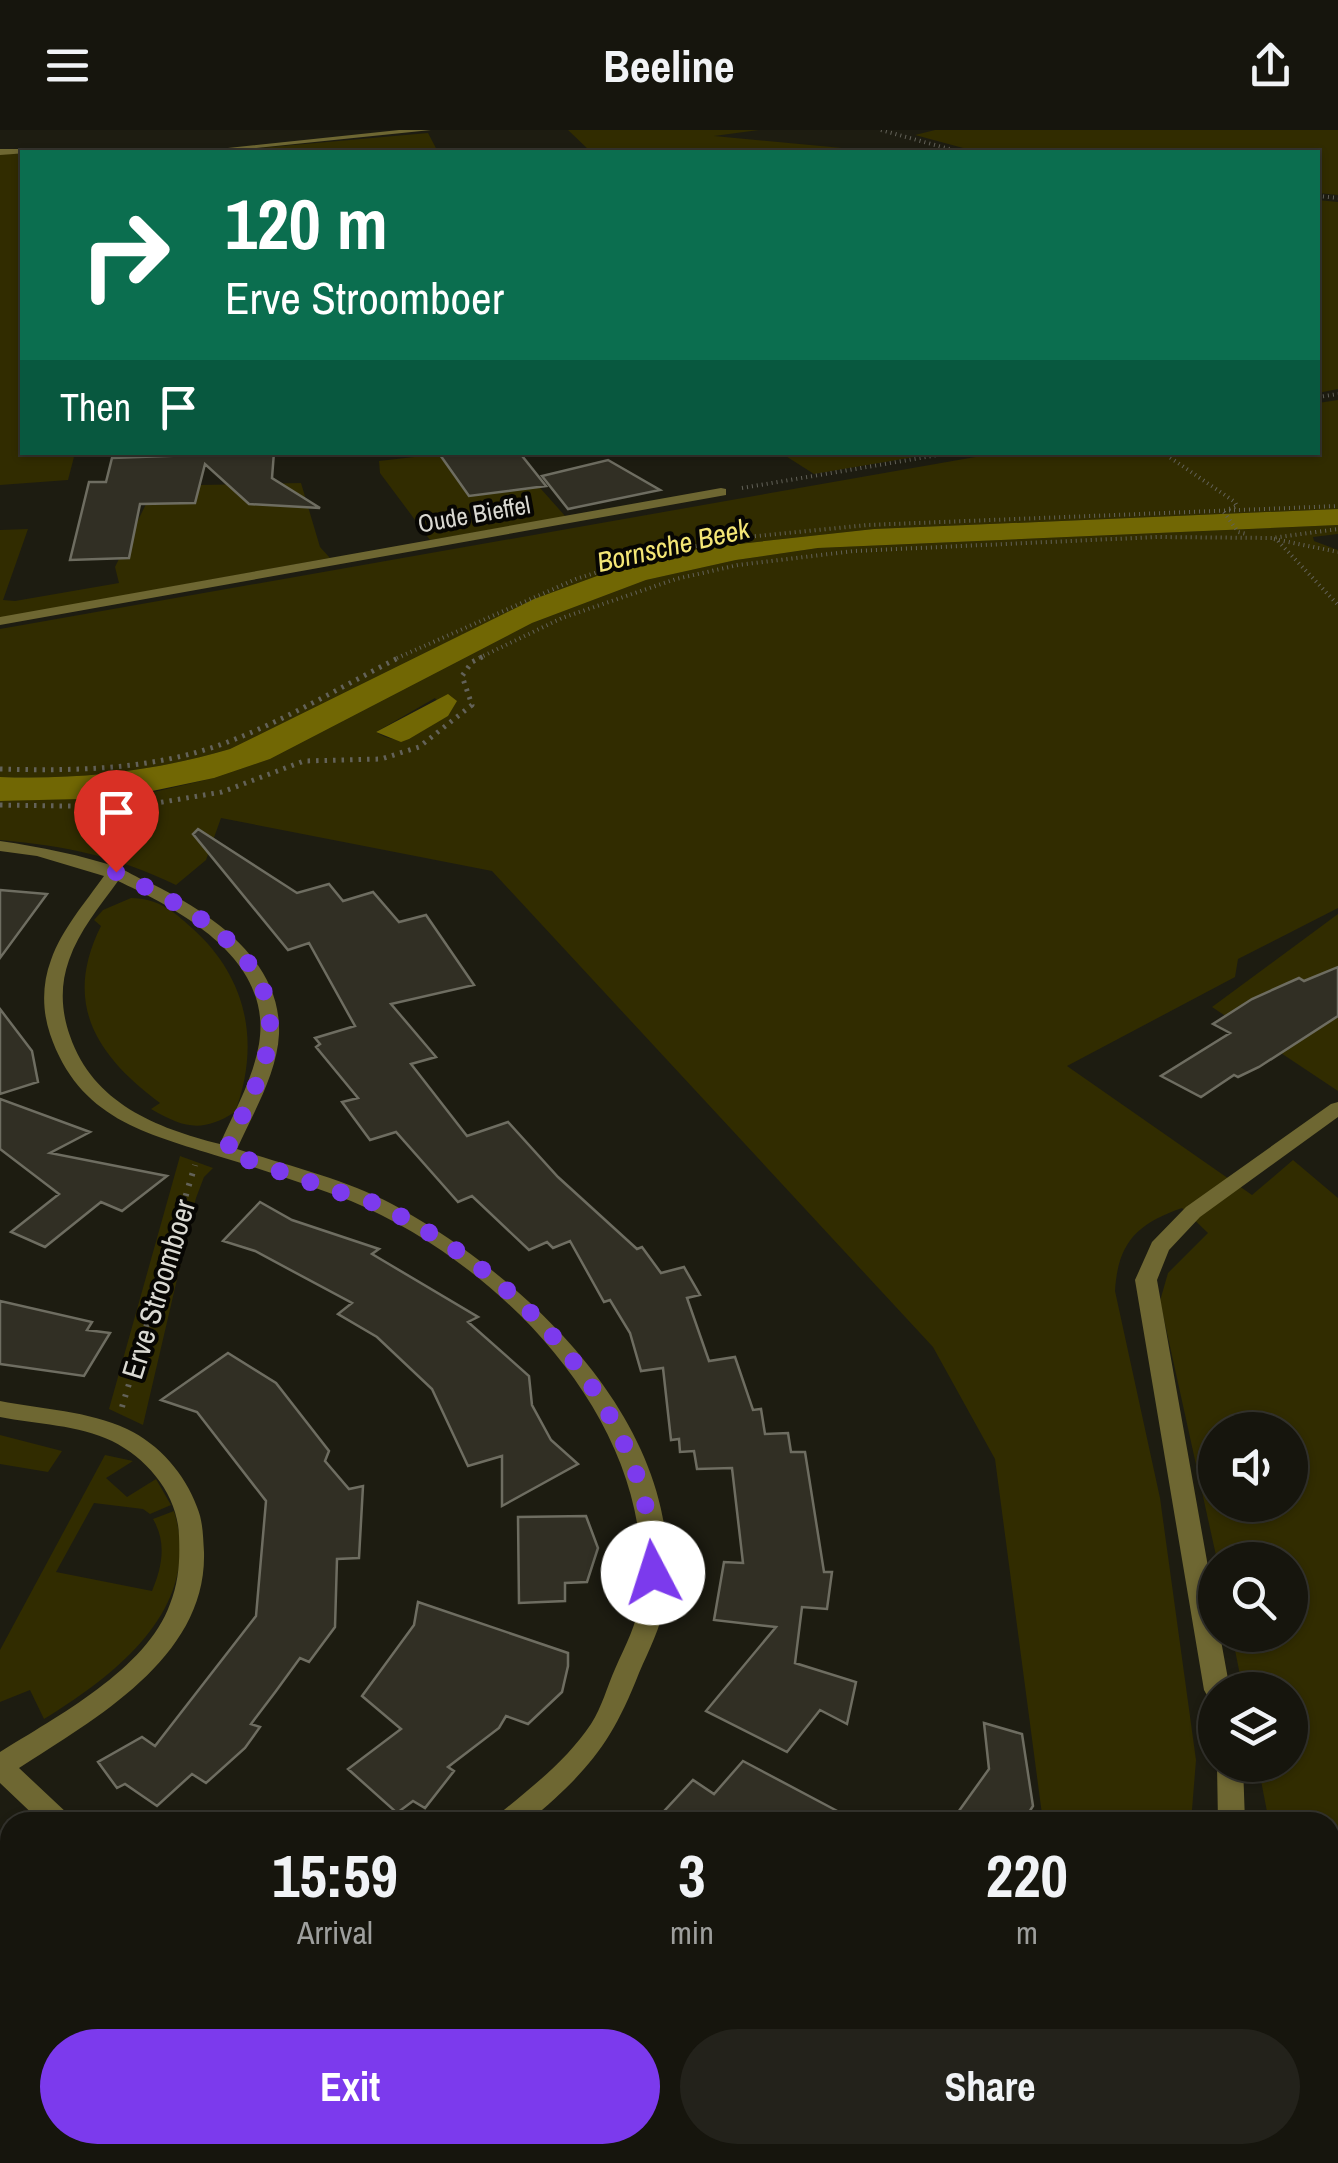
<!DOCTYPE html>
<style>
body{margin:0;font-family:"Archivo Narrow",sans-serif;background:#23221b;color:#f1f3f6;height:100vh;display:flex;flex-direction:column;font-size:38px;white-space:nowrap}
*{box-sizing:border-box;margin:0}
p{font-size:32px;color:#9e9f9d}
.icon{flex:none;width:55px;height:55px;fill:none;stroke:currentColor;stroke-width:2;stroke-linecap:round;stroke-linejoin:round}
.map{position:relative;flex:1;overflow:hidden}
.panel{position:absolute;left:0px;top:1682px;width:1340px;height:352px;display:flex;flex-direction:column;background:#16150d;border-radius:30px 30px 0 0;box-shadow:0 2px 8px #0004,0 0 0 2px #35342e}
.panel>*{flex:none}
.banner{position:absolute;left:20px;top:20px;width:1300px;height:305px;border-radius:0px;box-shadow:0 2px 8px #0004,0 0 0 2px #35342e;background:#0b6e4f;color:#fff;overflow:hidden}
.fabs{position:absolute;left:1198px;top:1282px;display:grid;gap:20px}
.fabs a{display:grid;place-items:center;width:110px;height:110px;border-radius:50%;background:#16150d;box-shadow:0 2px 8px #0004,0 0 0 2px #35342e;font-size:50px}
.pin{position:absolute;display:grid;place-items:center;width:85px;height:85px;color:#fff;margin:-102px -42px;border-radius:50% 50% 50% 0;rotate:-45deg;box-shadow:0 0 10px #0007}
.pin .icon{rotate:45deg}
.me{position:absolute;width:110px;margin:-55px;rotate:355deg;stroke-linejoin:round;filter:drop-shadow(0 0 8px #0008)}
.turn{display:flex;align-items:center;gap:35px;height:210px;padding:0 40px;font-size:45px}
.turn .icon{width:130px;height:130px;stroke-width:2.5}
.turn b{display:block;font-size:70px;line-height:85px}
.then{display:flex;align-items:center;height:95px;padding:0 40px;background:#0003;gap:20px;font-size:38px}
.eta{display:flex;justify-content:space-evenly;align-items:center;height:170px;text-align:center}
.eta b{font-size:60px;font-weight:700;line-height:70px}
.cta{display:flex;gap:20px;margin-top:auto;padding:20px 40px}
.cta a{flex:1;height:115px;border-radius:60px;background:#7c3aed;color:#fff;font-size:40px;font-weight:700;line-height:115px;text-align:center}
.cta a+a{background:#23221b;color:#f1f3f6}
header{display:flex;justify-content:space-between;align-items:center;height:130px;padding:0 40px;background:#16150d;font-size:45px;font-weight:700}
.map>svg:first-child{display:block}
.green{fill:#312c00;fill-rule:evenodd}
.water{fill:#716704}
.building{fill:#312f24;stroke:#6e6d61;stroke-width:2.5}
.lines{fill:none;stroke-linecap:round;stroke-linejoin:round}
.path-far2{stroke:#636259;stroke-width:4;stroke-dasharray:1 4;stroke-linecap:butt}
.path-far1{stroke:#636259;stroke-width:5;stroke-dasharray:2.5 6;stroke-linecap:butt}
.path{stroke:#636259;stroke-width:6;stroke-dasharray:2.5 8;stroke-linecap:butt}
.minor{fill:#6e6732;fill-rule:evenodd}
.route{stroke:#7c3aed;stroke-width:18;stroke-dasharray:0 32.4}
.labels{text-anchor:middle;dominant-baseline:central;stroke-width:8;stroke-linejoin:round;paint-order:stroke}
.far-street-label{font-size:25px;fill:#dad9d2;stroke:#070603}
.far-water-label{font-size:28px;font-style:italic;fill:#f4e676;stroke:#070603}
.street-label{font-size:30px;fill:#dad9d2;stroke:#070603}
</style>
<header><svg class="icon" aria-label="menu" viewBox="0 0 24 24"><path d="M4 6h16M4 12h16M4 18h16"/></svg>Beeline<svg class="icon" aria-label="share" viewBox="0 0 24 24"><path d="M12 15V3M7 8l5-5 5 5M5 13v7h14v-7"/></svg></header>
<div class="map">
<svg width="1338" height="2033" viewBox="0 0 1338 2033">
<rect width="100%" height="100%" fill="#1d1c11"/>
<path class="green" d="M568,0H759L714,6L885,22H591Z
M935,0H1338V65L1318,63V22H978L915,5Z
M428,3L438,22H216Z
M0,24H22V322L75,323L68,350L0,355Z
M1318,70L1338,72V259L1318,263Z
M1338,270V379L874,399L702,418L616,439L534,469L230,619C155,641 79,650 0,647V499L998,323L1318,322V273Z
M449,323L525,341L566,387L430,410L380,343L379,331Z
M781,323H938L814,344Z
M301,353L320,417L330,428L0,488V400L28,399L3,470L15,471L119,453L115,437L146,374L190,371L199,355Z
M1338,395V404L1313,407L1314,411L1338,420V778L1238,829L1235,847L1067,936L1252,1065L1293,1030L1338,1068V1698L1330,1700V1692H1269L1258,1635H1290V1560H1243L1232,1505H1290V1430H1217L1160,1171L1168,1143L1208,1103L1182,1078C1137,1094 1118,1112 1115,1161L1160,1368L1196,1630L1191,1692H1043L995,1329L933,1217L492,741L221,688L206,730L176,755C115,726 67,716 0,710V671L132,667L214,648L270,629L532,493L646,450L736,430L818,418ZM435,568L448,586C422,598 404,621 376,602ZM1215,1300H1290V1375H1215Z
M131,768C159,769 172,780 192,798C247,847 261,913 235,982C202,1003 184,998 151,979L160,973C97,926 62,874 101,796L94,790L103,780Z
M1338,784V961L1212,877Z
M180,1026L213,1038L204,1047L196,1068L143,1295L109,1279Z
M0,1305L62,1321L48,1342L0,1334Z
M105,1325L133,1331L106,1348L127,1367L156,1349L171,1375L150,1384L143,1379L94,1373L56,1442L152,1461C162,1437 167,1413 153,1389L174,1381C204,1477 117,1544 44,1589L30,1560L0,1572V1520Z
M1330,1900L1338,1917V2033H814L816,2025H1330Z
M532,2025H782L780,2033H518Z"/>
<path class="water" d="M1338,379V395L818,418L736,430L646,450L532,493L270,629L214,648L119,668L0,671V647C79,650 155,641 230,619L534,469L616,439L702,418L874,399Z
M448,564L457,571L448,586L409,609L401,612L376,602Z"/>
<path class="building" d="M274,322L272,348L320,378L249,374L205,334L195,373L140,374L129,428L70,430L89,352H106L112,328Z
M438,322H519L546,356L469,366Z
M608,330L660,360L568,379L542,346Z
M198,699L297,763L329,754L343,771L373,762L399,792L426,785L474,855L391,874L436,927L411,934L467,1006L508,992L558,1047L637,1119L642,1117L661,1143L684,1137L700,1165L687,1168L709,1231L735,1227L753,1280L761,1279L765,1304L788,1303L791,1322H805L824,1442H832L827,1479L802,1477L795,1533L856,1552L847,1594L820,1580L787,1622L706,1581L776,1497L714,1490L724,1432L743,1433L732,1338L697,1339L694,1321L680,1322L679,1309L671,1310L663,1238L641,1241L630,1203L610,1170L604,1172L570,1111L553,1118L547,1112L529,1120L472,1066L458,1072L396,1002L370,1010L342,972L358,968L316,917L320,914L315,908L355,896L309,813L288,820L193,704Z
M0,760L47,764L0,828Z
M1338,837V886L1259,937L1238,947L1234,945L1201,967L1161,946L1230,903L1213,894L1252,869L1299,848L1304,851Z
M0,879L32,921L38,952L0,964Z
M0,969L90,1002L50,1023L167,1046L122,1081L101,1072L45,1117L11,1102L59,1064L0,1019Z
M260,1072L292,1090L379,1119L372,1124L478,1187L468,1192L529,1246L532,1275L551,1310L578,1334L502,1376V1326L468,1336L432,1259L377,1207L338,1184L352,1173L255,1121L223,1111Z
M0,1171L92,1192L87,1200L110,1203L84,1246L0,1234Z
M228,1223L276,1253L329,1321L325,1331L349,1359L363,1356L359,1428L337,1429L335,1497L309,1532L300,1528L276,1561L251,1594L260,1597L245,1618L206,1653L192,1644L157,1676L125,1654L117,1658L98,1632L142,1607L155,1616L256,1486L266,1371L197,1282L161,1270Z
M586,1386L598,1418L587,1452L565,1453V1471L519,1473L518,1387Z
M418,1472L568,1523V1536L562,1562L528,1594L506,1586L499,1598L448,1637L454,1641L425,1678L413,1671L397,1683L348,1639L401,1599L362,1566L414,1495Z
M984,1593L1022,1604L1033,1676L1023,1692H951L989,1639Z
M743,1631L858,1692H654L693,1650L714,1664Z"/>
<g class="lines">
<path class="path-far2" d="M881,0L960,22
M1318,66L1338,68
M1318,267L1338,264
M1162,322L1235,372L1237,376L1229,379
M742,358L956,322
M1224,382L1238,402L1247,404
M1274,409L1338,422
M1278,411L1338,475
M397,528L576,449L652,425L737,408L867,395L1338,376
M479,528L562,488L676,449L738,435L854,421L1157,407L1272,408L1338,399"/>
<path class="path-far1" d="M0,639C72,641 145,640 214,617C280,594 340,557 402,526
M0,675L133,677L222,662L304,631L381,629L419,617L472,575L462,546L472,532L484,526
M101,711L124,694L133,677"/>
<path class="path" d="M122,1277L195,1035"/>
<path class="minor" d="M399,0H431L218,22H190Z
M0,19H36L41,22L0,25Z
M721,358L726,359V365L0,495V487Z
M0,711C40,717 82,725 119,738C126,740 137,748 146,751C206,780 282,828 279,904C277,944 253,983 237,1019C291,1037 351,1050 401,1079C534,1154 690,1303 665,1472C661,1497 649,1520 639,1543C611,1615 586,1643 528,1692H495L499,1684C532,1657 567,1630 591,1594C602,1577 607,1557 615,1539C625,1516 638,1493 640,1467C657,1293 501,1134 351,1071C308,1055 264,1040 221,1027C145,1003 79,989 50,904C42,880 42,854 51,830C62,799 85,773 104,746L37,726L0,721ZM118,751C182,781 273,829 259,914C253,949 234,982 220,1014C156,998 93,973 70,906C61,881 60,855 69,830C79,801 100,776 118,751Z
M1338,972V987L1200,1087L1169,1120L1157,1150L1215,1476V1505H1220L1230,1560H1215V1570L1208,1567L1204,1560L1135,1150L1152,1112L1186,1077L1331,974Z
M0,1271C41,1279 89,1281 127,1299C159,1314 185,1344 197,1377C203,1391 203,1406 204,1422C207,1527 96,1588 19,1638L68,1684L71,1692H41L0,1653V1622C56,1587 147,1539 170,1474C179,1451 180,1430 179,1406C178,1365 148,1329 112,1311C79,1295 36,1294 0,1287Z
M1217,1635H1243L1245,1692H1218Z
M36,2025H96L92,2033H32Z
M395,2025H427L429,2033H397Z
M783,2025H815L813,2033H781Z"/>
</g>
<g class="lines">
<path class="route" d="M116,742C178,774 270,814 270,898C269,939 241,985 226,1022C259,1034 293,1046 327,1058C343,1064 362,1067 378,1075C514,1138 655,1285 653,1443"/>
</g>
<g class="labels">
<g class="far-street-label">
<text transform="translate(474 384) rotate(-10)">Oude Bieffel</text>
</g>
<g class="far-water-label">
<text transform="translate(673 415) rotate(-13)">Bornsche Beek</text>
</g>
<g class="street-label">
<text transform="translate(158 1159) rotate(-73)">Erve Stroomboer</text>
</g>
</g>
</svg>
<div class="fabs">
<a><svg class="icon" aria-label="sound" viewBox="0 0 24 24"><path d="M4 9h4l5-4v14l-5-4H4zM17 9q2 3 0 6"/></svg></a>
<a><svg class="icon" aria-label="search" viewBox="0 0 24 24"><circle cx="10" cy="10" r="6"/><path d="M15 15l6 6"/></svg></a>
<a><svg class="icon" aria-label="layers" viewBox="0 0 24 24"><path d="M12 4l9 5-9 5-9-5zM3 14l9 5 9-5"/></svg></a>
</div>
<div class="pin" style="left:116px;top:742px;background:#d93025"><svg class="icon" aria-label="arrive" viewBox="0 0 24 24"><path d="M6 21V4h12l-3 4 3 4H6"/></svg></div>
<svg class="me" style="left:653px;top:1443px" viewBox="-20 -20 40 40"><circle r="19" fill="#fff"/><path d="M0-13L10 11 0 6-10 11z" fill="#7c3aed"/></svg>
<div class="banner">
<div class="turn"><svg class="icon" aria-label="right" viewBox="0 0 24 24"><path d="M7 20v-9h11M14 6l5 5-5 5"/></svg><div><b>120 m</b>Erve Stroomboer</div></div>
<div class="then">Then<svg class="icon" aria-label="arrive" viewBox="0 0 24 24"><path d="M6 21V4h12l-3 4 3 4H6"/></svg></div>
</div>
<section class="panel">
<div class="eta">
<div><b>15:59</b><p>Arrival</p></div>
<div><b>3</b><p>min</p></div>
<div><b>220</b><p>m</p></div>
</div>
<div class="cta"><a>Exit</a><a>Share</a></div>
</section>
</div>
